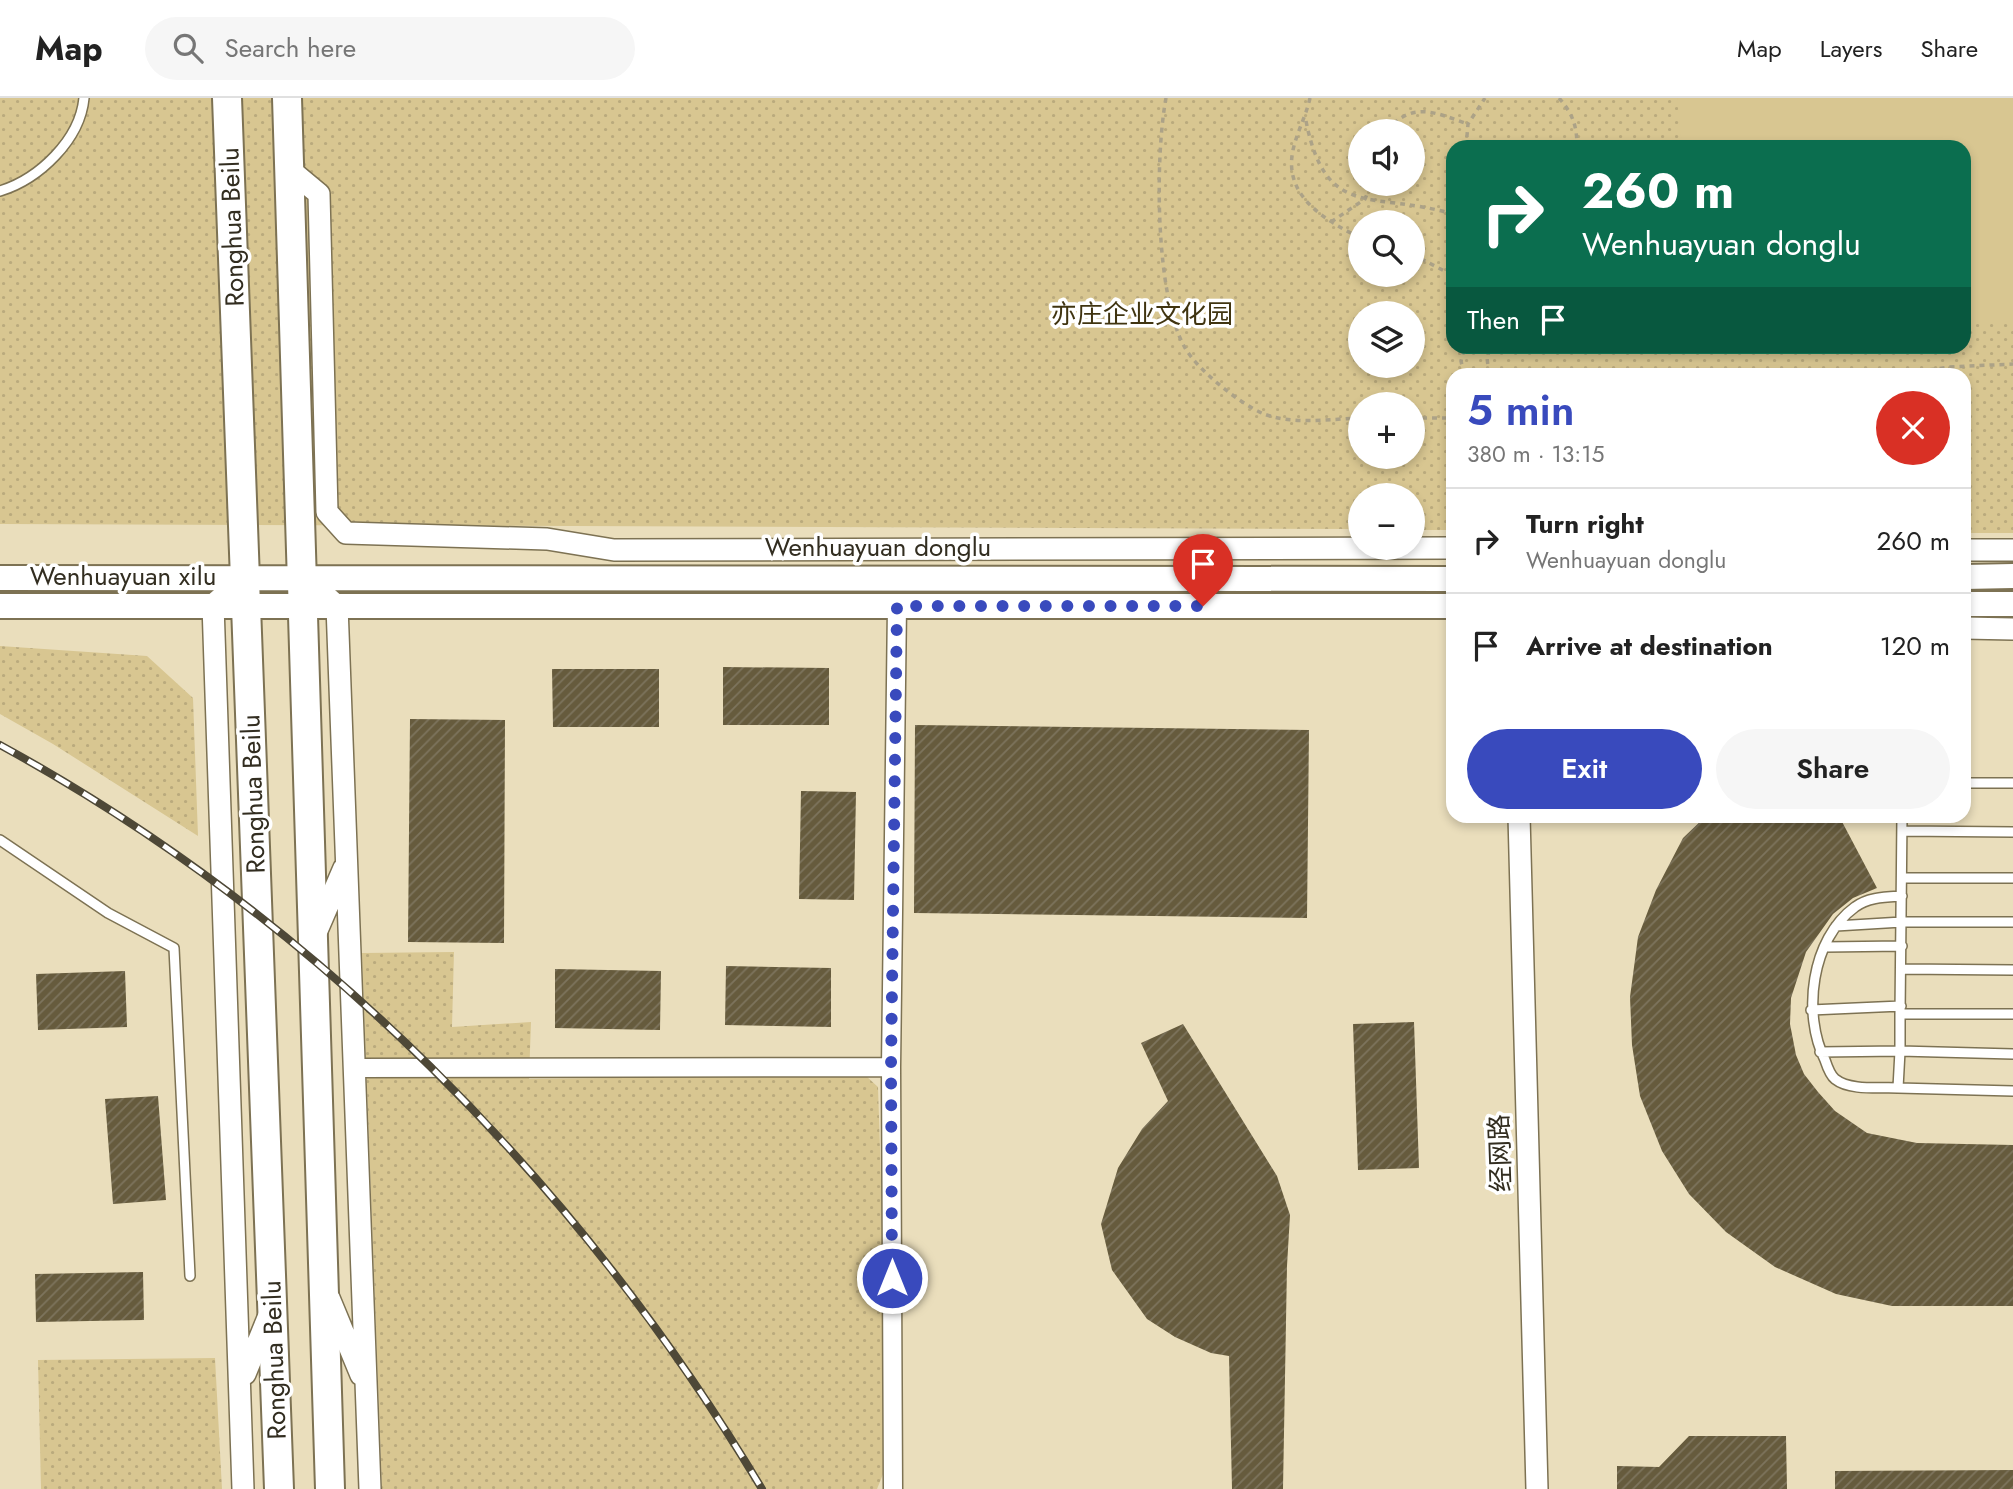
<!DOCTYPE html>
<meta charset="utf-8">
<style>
body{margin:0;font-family:Jost,"Noto Sans SC",sans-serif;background:#f6f6f6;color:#222;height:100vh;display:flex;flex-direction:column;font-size:26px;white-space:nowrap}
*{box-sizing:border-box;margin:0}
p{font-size:23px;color:#767676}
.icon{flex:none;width:38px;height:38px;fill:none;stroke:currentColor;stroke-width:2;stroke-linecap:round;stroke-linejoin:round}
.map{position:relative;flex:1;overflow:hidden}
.side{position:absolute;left:1446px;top:270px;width:525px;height:455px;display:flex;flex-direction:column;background:#fff;border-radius:21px;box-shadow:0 4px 10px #0003}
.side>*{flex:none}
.hud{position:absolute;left:1446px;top:42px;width:525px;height:214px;border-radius:21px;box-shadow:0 4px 10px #0003;background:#0b6e4f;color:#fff;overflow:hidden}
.tools{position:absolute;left:1348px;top:21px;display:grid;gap:14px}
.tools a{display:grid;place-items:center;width:77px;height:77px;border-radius:50%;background:#fff;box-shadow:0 4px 10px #0003;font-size:35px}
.pin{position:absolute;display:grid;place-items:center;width:60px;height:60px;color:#fff;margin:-72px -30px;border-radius:50% 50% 50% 0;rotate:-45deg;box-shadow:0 0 7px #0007}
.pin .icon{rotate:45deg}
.me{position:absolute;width:77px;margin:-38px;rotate:0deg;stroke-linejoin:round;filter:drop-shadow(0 0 5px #0008)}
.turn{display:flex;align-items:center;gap:24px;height:147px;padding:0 21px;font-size:32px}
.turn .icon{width:91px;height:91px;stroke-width:2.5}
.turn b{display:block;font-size:49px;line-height:60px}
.then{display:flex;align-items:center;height:66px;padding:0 21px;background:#0003;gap:14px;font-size:26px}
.round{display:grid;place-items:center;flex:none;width:74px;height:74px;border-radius:37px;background:#f6f6f6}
.overview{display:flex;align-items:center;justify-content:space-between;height:119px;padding:0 21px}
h1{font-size:42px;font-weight:600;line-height:52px;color:#394abd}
.primary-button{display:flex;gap:14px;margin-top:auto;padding:14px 21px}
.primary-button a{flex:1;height:80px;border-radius:42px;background:#394abd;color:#fff;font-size:28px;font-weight:600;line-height:80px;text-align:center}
.primary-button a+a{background:#f6f6f6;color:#222}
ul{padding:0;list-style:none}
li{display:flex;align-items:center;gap:21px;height:105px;padding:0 21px;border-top:2px solid #e0e0e0}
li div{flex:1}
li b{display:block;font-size:26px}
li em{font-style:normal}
header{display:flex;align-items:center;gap:42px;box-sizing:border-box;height:98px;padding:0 35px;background:#fff;border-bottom:2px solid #e0e0e0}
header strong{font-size:33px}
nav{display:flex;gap:38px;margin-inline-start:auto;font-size:24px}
.search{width:490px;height:63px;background:#f6f6f6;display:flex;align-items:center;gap:18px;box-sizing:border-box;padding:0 24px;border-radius:38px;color:#767676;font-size:26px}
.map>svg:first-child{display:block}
.grass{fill:url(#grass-dots);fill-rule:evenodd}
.pitch{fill:#d8c691}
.building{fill:url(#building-hatch)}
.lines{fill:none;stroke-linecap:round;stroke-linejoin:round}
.service-casing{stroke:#7d7253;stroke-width:12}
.minor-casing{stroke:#7d7253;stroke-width:21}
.tertiary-casing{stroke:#7d7253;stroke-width:24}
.secondary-casing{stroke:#7d7253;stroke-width:28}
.primary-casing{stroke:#7d7253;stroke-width:32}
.path{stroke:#aca287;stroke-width:3.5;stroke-dasharray:5 5;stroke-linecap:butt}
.service{stroke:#fff;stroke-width:9}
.minor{stroke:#fff;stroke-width:18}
.tertiary{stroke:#fff;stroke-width:21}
.secondary{stroke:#fff;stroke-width:24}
.primary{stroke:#fff;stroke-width:28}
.rail-casing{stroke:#4e4837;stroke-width:8}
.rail{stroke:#fff;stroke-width:5;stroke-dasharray:16;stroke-linecap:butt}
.route{stroke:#394abd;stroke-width:12;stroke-dasharray:0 21.6}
.labels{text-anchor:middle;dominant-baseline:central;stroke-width:7;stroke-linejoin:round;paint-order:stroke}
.street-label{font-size:26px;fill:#322d20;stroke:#fff}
.park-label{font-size:26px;fill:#403410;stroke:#fff}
</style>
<header>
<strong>Map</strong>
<div class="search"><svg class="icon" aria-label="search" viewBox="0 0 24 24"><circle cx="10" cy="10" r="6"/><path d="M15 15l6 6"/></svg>Search here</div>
<nav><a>Map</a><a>Layers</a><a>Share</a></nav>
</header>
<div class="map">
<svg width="2013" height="1391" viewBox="0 0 2013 1391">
<defs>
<pattern id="grass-dots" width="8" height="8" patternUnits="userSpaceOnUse" patternTransform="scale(1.75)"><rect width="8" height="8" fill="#d8c691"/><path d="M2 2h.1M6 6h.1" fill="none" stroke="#baaa7d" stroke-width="1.8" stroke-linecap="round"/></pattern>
<pattern id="building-hatch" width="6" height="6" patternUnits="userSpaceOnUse" patternTransform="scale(1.75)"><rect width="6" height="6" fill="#665b3d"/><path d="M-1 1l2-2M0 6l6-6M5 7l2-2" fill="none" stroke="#7d745d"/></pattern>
</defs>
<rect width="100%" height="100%" fill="#eadebc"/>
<path class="grass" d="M0,0H2013V435H1964V276H1452V432H1412V397H1360V431L0,426ZM1360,33H1412V86H1360ZM1452,49H1964V248H1452ZM1360,124H1412V177H1360ZM1360,215H1412V268H1360ZM1360,306H1412V359H1360Z
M0,548L147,558L193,600L198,738L53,646L0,616Z
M454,854L452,929L531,924L529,981L865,977L878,989L890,1359L877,1391H382L362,855Z
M215,1260L222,1391H41L38,1262Z"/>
<path class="pitch" d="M1677,0H2013V222H1964V49H1682Z"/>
<path class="building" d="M723,569L829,570V627H723Z
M552,571H659V629H553Z
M410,621L505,622L504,845L408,844Z
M915,627L1309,632L1307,820L914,815Z
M801,693L856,694L854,802L799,801Z
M1706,718H1839L1877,790L1853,800L1833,816L1806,854L1791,900L1790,926L1796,957L1804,976L1818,994L1835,1013L1867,1035L1917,1045L2013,1047V1208H1892L1836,1196L1775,1169L1726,1134L1689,1096L1662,1053L1640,998L1632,947L1630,899L1638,839L1656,792L1683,740Z
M726,868L831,870V929L725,927Z
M555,871L661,873L660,932L555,930Z
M125,873L127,929L38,932L36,876Z
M1414,924L1419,1070L1358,1072L1353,926Z
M1183,926L1277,1078L1290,1117L1287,1168L1283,1391H1232L1229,1258L1211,1255L1175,1239L1147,1221L1112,1172L1101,1126L1118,1070L1142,1031L1168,1003L1141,945Z
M158,998L166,1102L113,1106L105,1001Z
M143,1174L144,1222L36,1224L35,1176Z
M1689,1338H1786L1787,1391H1617V1368L1659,1369Z
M2013,1372V1391H1835V1373Z"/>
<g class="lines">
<defs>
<path id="service" d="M0,93C39,81 80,42 84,0
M1964,685H2013
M1902,718L1900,916H2013
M1902,733L2013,734
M0,742L108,815L174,850L190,1178
M1902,780H2013
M1836,828L1902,824H2013
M1825,849L1902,848
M1902,871L2013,872
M1811,912L1901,908
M1900,916V953L2013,956
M1820,954L1900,953L1898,990L2013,993
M1898,990C1880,989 1850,993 1835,981C1830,977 1827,968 1825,962C1802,916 1811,841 1855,809C1868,799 1886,799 1902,798"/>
<path id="minor" d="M354,970L891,969
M893,1391L891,969L897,508"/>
<path id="tertiary" d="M289,71L319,96L327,414L346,435L547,441L614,452L1452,450
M1964,452H2013
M304,478L337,508L370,1391
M1964,530L2013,531
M1519,718L1537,1391
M315,837L344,770
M329,1200L361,1277
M245,1276L270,1215
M243,1391L213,507L245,479"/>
<path id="secondary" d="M1964,479L2013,478
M0,480L1452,481
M1964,506H2013
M0,508H1452"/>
<path id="primary" d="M227,0L279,1391
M287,0L330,1391"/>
</defs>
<use href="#service" class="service-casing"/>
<use href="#minor" class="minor-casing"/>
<use href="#tertiary" class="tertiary-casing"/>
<use href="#secondary" class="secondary-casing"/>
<use href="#primary" class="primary-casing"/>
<path class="path" d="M1166,0C1155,58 1155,195 1184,248C1196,271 1240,306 1264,316C1293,327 1330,321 1360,320
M1310,0C1306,18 1297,34 1293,52C1283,99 1326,122 1360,140
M1559,0C1573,16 1577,28 1577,49
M1306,23C1326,124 1374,92 1452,116
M1387,33C1412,2 1436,15 1468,26
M1466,49L1468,26L1485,0
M1331,124L1365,101L1371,86
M1412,156L1452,177
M1464,276L1461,263L1465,248
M1489,276L1487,260L1491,248
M1900,276L1950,269L2013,266
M1412,320H1452"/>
<use href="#service" class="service"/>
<use href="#minor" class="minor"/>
<use href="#tertiary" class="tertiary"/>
<use href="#secondary" class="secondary"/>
<use href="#primary" class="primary"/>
<defs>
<path id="rail" d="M0,647C314,818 579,1085 762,1391"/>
</defs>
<use href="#rail" class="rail-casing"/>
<use href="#rail" class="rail"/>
</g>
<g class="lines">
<path class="route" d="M892,1180L891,969L897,508H1203"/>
</g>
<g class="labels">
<g class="street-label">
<text transform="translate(232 129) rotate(-92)">Ronghua Beilu</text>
<text x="878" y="449">Wenhuayuan donglu</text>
<text x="123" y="478">Wenhuayuan xilu</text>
<text transform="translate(253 696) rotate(-92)">Ronghua Beilu</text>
<text transform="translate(1500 1055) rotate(-92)">经网路</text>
<text transform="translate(274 1262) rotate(-92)">Ronghua Beilu</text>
</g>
<g class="park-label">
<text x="1142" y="216">亦庄企业文化园</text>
</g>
</g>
</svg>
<div class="tools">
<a><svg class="icon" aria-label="sound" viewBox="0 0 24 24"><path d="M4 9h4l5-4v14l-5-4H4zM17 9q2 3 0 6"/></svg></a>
<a><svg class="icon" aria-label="search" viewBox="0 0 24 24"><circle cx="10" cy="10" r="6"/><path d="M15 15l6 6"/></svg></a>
<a><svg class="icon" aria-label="layers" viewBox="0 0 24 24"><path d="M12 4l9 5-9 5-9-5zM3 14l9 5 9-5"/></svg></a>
<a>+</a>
<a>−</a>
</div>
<div class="pin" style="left:1203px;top:508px;background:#d93025"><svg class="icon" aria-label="arrive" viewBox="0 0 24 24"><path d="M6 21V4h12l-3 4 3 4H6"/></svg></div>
<svg class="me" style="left:892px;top:1180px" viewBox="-20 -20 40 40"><circle r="17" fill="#394abd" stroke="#fff" stroke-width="3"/><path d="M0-11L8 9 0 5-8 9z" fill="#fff"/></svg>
<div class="hud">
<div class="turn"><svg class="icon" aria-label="right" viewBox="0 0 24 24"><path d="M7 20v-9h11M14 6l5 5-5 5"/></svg><div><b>260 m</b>Wenhuayuan donglu</div></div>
<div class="then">Then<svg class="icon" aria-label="arrive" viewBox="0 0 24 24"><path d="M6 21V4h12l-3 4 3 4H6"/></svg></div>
</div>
<section class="side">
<div class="overview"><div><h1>5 min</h1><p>380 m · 13:15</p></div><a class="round" style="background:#d93025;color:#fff"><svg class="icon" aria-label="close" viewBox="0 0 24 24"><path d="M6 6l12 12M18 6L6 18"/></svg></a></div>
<ul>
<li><svg class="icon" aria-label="right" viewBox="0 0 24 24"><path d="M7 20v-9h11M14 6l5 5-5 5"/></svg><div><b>Turn right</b><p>Wenhuayuan donglu</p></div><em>260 m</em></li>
<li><svg class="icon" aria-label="arrive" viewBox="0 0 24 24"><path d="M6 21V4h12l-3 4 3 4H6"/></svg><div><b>Arrive at destination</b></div><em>120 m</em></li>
</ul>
<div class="primary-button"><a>Exit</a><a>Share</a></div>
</section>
</div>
